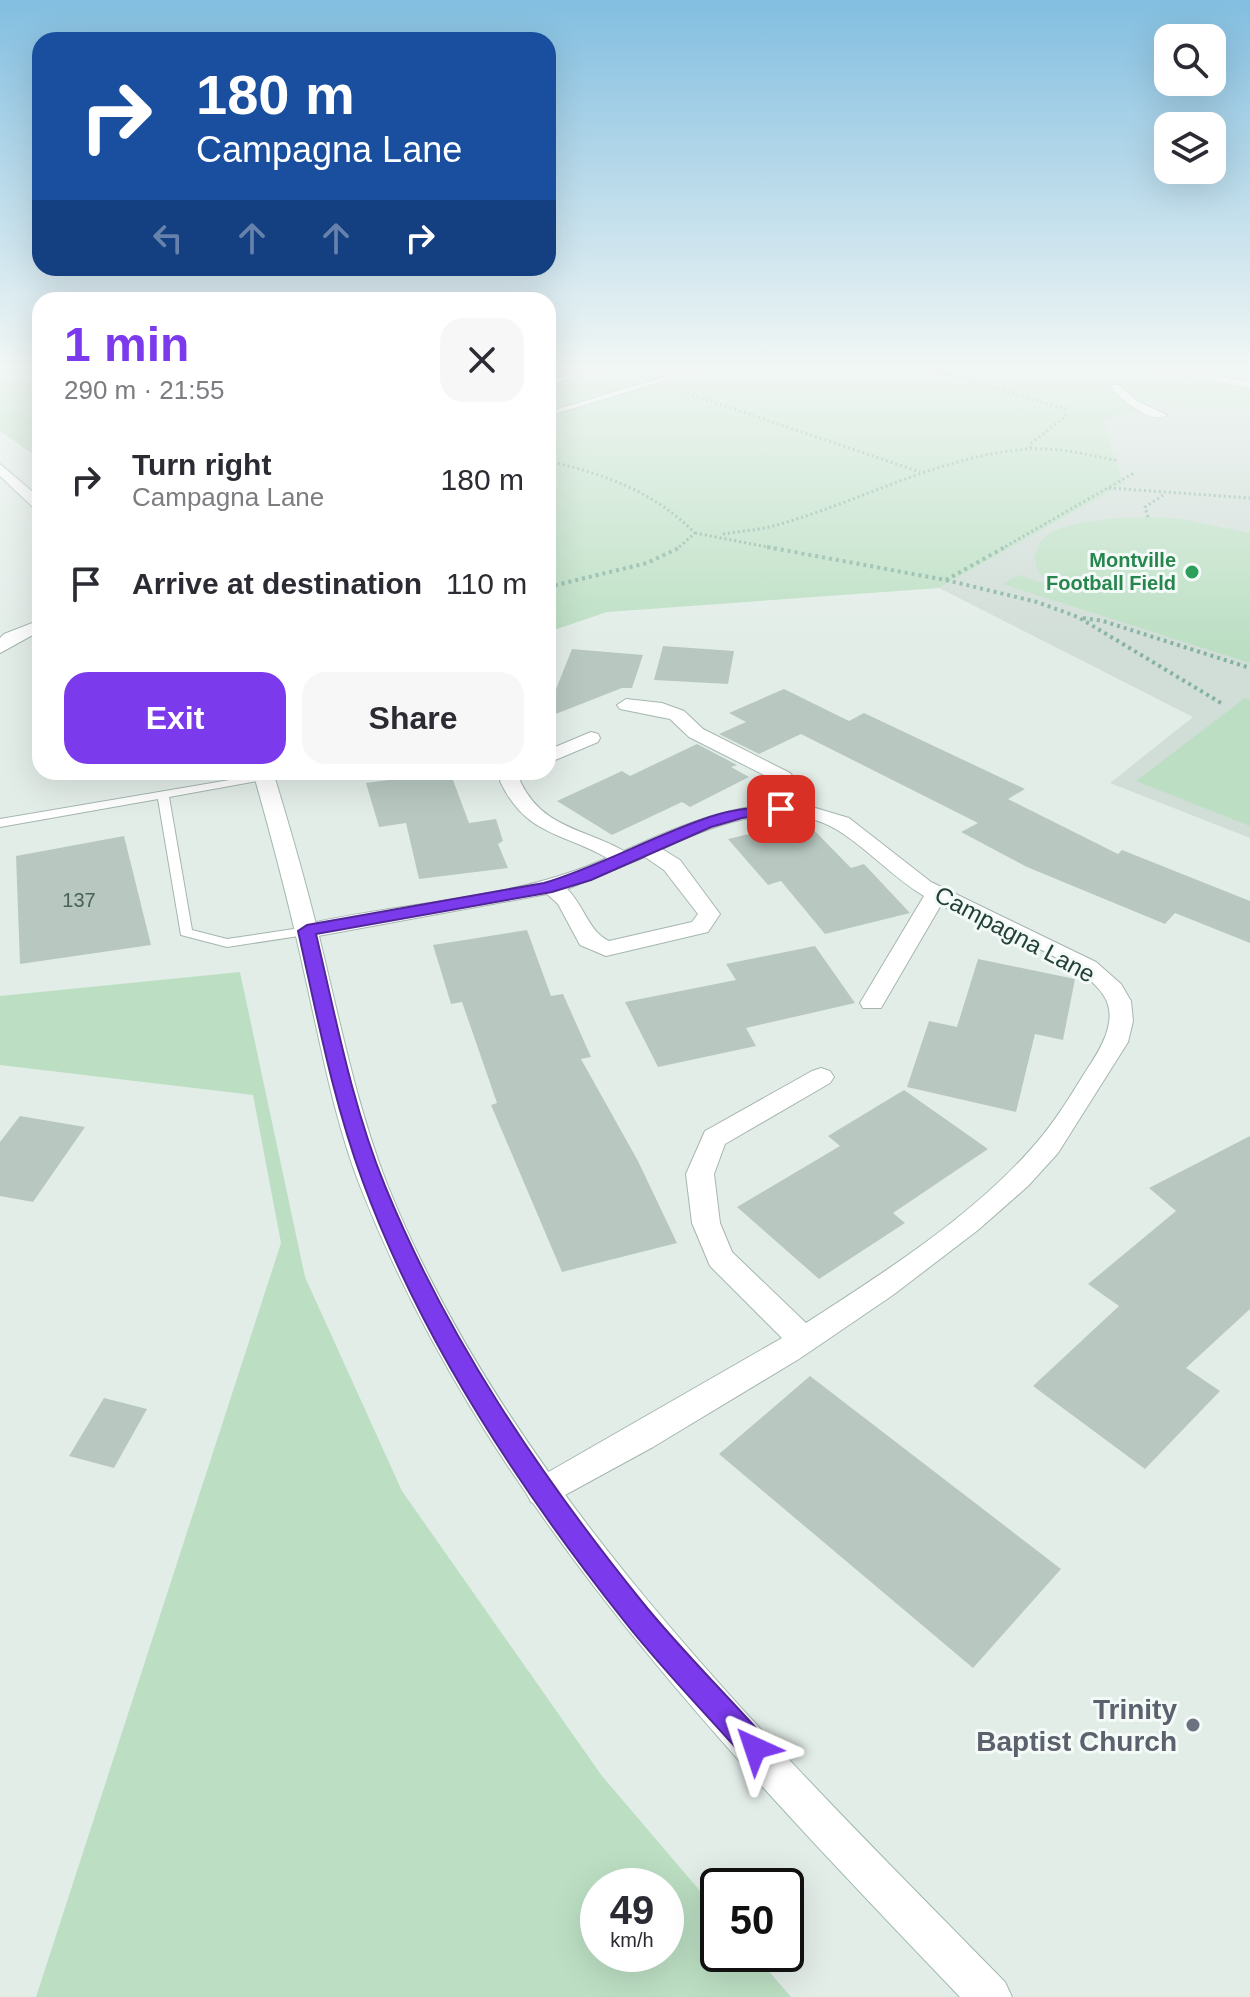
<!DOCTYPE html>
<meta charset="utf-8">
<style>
body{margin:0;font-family:Arial,sans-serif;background:#f7f7f7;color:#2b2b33;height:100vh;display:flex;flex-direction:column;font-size:30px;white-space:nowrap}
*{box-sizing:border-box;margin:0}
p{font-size:26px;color:#7c7c81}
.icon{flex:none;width:44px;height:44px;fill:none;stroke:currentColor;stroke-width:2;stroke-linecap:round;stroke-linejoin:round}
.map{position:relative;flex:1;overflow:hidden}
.sheet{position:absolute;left:32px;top:292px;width:524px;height:488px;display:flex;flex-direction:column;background:#fff;border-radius:24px;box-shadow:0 8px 32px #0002}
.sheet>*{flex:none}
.guide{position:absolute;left:32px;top:32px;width:524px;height:244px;border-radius:24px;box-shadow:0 8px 32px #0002;background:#1a4fa0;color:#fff;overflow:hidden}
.fabs{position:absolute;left:1154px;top:24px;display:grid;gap:16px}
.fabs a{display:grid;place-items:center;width:72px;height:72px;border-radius:16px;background:#fff;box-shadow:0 8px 32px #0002;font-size:40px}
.speed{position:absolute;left:580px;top:1868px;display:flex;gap:16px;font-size:40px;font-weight:700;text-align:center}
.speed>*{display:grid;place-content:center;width:104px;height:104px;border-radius:50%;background:#fff;box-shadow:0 8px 32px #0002;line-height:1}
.speed small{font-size:20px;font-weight:400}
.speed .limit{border:4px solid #111;border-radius:12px;background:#fff;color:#111}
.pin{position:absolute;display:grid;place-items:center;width:68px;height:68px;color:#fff;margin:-34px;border-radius:16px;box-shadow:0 4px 12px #0006}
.me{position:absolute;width:88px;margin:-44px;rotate:318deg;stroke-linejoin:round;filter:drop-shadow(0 0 6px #0008)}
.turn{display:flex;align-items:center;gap:28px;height:168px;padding:0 32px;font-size:36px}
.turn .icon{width:104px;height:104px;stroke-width:2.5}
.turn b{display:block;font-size:56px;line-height:68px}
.lanes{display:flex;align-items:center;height:76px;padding:0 32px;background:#0003;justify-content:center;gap:40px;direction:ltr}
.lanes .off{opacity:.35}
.round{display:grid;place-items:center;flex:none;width:84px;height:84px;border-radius:24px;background:#f7f7f7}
.headline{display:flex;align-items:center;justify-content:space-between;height:136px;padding:0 32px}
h1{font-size:48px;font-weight:600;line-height:60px;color:#7c3aed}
.button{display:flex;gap:16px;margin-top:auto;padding:16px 32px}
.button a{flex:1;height:92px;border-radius:24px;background:#7c3aed;color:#fff;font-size:32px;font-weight:600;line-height:92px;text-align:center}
.button a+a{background:#f7f7f7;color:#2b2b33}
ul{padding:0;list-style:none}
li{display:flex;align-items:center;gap:24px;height:104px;padding:0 32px}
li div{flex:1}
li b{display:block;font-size:30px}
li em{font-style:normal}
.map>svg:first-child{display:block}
.built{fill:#d1ddd7}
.green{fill:#bcdfc3;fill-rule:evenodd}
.building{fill:#b8c8c1}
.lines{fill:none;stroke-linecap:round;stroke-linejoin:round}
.service-casing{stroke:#a5b6af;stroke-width:2}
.pedestrian-casing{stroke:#a5b6af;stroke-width:2}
.minor-casing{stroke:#a5b6af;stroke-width:2}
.secondary-casing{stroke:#a1bab0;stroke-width:2}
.path-far1{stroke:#83b2a0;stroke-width:3;stroke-dasharray:2 3;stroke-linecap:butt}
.path{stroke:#83b2a0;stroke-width:4;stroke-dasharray:3 4;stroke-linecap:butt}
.service{fill:#fff;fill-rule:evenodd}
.pedestrian{fill:#fff;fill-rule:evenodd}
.minor{fill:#fff;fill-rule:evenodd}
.secondary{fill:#fff;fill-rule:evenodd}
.route{fill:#7c3aed;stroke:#51269a;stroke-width:2}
.leisure-dot{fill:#2e9e5b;stroke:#f4faf7;stroke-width:3}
.worship-dot{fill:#6b7280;stroke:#f4faf7;stroke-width:3}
.labels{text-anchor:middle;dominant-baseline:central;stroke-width:6;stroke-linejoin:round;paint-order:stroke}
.far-leisure-label{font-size:20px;font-weight:bold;fill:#27864d;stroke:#f4faf7;text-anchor:end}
.number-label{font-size:20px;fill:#486259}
.street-label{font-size:24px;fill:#224036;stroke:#f4faf7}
.near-worship-label{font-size:28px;font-weight:bold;fill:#5b616d;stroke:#f4faf7;text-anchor:end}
</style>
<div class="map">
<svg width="1250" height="1997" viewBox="0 0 1250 1997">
<rect width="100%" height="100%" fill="#e3ede8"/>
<path class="built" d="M1250,365V838L1110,783L1193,717L939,588L1124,483L1088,406Z"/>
<path class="green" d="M0,365H40V459L0,431Z
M548,365H1250V406L1159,403L1103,421L1115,462L1125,483L939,588L607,612L548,632Z
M1148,517L1180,519L1250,533V663L1003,584L1018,575L1050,585L1037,570L1034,556C1037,551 1039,543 1043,539C1062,519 1122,518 1148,517Z
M1245,698L1250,700V826L1136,781Z
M240,972L305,1277L402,1491L602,1776L718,1912V1954H754L791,1997H36L281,1243L253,1095L0,1065V996ZM666,1886V1954H598V1886Z"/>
<path class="building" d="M663,646L734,651L728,684L654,680Z
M572,649L643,655L632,688H622L548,717V709Z
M784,689L849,721L864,713L1025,789L1008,799L1118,854L1122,850L1250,901V943L1175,913L1165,924L1027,867L961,832L978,823L801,734L759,754L719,734L746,722L729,713Z
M697,744L737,765L731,767L749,777L690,807L682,802L612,835L557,801L622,771L630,776Z
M450,772L469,823L496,819L503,841L498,844L508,868L419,879L406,823L379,827L366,783Z
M805,821L851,868L864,864L910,913L825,934L781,881L768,885L728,839Z
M124,836L151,945L20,964L16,856Z
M527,930L551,996L563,994L591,1057L581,1059L638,1161L677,1243L562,1272L491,1105L497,1103L462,1002L451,1004L433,945Z
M815,946L855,1003L746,1028L756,1046L658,1067L625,1002L736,980L726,964Z
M978,959L1075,979L1063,1040L1035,1034L1016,1112L907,1087L929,1021L957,1027Z
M904,1090L988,1149L893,1213L905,1223L819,1279L737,1207L840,1146L828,1136Z
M20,1116L85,1127L33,1202L0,1196V1142Z
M1250,1136V1309L1186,1368L1220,1391L1145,1469L1033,1386L1119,1306L1088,1284L1176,1211L1149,1188Z
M810,1376L1061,1569L973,1668L719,1454Z
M104,1398L147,1409L114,1468L69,1456Z"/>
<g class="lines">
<defs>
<path id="service" d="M603,365H615L548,385V381Z
M704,365H716L548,416V412Z
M265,774L271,777L269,779L169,797L192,930L227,939L307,927L312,928L314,931L312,934L227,947L181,935L158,799L0,827V819Z"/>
<path id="pedestrian" d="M1135,365H1160L1250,382V388Z
M1111,385H1119L1137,401L1167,415C1151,425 1123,400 1111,389Z"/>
<path id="minor" d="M40,620V631L0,653V638L4,634Z
M626,699L662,703L684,711L703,729L790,773L804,790L802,804L849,818L931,882L1096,962L1121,984L1131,1001L1133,1021L1128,1042L1058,1153L1028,1186L978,1230L893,1295L799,1359L653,1447L543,1507L531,1502L526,1492L531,1482L782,1338L710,1266L692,1223L686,1174L705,1131L812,1071L821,1068L830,1071L834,1077L830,1083L725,1144L714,1174L720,1223L732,1252L806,1323C882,1274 971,1217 1031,1149C1052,1126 1068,1100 1084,1074C1098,1053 1120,1021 1104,996C1081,958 982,926 941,905L881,1008H863L860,1003L924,896C895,879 873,854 845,835C790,795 717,823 662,849L680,860L720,914L708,932L606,956L580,945L558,904L547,894L307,938L299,936L296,931L299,926C402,901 509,902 607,858C561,832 525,835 500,781L506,772H526L520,781C542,828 583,828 624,851C676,827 725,807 782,803L784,791L776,781L689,737L670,719L620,709L617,705ZM645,857L664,870L698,914L692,922L609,941C588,931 584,905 567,889Z
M591,732L598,734L600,738L598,742L548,763V750Z"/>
<path id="secondary" d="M0,464L40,498V510L35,509L0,476Z
M253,772H273C292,834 310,897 325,961C343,1036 359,1112 387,1184C511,1493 776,1748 1005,1982L1012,1997H960C728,1754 485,1504 360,1186C334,1119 321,1046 305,976C290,907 272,839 253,772Z"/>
</defs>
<use href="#service" class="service-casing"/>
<use href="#pedestrian" class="pedestrian-casing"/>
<use href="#minor" class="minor-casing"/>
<use href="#secondary" class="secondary-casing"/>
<path class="path-far1" d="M926,367L1065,409L1066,416L1030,444L1031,449
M687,393L920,472
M40,425H37L40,429
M548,461C604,474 653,491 695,533L677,549
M1109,488L1250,498
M1148,517L1145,507L1165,494
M695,533L778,549
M723,534C741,531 760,530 777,525C862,501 939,456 1028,449C1059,447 1089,455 1119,461
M1001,549L1134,473"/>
<path class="path" d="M767,547L946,580L1037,602L1078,617L1221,703
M946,580L1005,547
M548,587L647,563L681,547
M1083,618L1103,621L1250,668"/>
<use href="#service" class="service"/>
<use href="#pedestrian" class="pedestrian"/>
<use href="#minor" class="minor"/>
<use href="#secondary" class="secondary"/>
</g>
<linearGradient id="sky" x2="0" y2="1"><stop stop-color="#82bee0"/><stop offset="0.57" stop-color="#f2f7f5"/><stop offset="1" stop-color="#f2f7f5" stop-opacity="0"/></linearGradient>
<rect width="1250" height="645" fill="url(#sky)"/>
<path class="route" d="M781,805L789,809L786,812L742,818L711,827L591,880L552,892L316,934C336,1019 352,1105 385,1186C447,1338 540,1475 643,1603C681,1650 725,1693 765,1738L769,1748L765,1758L755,1763L745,1758C705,1713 662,1669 625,1622C520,1490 421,1341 363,1182C333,1101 317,1015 298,931L307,925L544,883C598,867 647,839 701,820C727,810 753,807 781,805Z"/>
<circle class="leisure-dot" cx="1192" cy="572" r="8"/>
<circle class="worship-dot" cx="1193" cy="1725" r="8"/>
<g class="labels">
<g class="far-leisure-label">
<text x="1176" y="560">Montville<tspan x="1176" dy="23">Football Field</tspan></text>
</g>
<g class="number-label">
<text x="79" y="900">137</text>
</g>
<g class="street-label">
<text transform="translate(1015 934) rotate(28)">Campagna Lane</text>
</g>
<g class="near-worship-label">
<text x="1177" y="1709">Trinity<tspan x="1177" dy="32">Baptist Church</tspan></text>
</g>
</g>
</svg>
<div class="fabs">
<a><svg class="icon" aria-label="search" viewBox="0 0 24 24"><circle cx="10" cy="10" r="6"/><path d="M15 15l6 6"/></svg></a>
<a><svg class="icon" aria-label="layers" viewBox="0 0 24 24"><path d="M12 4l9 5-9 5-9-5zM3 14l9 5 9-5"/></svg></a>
</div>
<div class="speed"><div>49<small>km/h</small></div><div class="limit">50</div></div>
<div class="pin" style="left:781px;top:809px;background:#d93025"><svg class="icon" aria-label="arrive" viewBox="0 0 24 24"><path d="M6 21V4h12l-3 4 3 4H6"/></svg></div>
<svg class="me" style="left:755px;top:1748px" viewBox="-20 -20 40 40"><path d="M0-17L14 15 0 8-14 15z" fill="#7c3aed" stroke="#fff" stroke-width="4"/></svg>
<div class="guide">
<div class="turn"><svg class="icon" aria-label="right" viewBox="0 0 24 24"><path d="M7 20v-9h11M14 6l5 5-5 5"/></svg><div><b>180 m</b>Campagna Lane</div></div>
<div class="lanes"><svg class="icon off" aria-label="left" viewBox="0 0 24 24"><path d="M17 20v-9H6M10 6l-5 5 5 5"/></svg><svg class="icon off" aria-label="ahead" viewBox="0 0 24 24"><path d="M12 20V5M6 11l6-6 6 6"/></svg><svg class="icon off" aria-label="ahead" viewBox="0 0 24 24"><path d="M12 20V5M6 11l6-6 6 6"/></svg><svg class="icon" aria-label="right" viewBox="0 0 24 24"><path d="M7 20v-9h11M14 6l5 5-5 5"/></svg></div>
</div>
<section class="sheet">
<div class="headline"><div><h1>1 min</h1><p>290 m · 21:55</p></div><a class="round"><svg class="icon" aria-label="close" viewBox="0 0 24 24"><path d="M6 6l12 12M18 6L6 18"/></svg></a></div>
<ul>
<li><svg class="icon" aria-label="right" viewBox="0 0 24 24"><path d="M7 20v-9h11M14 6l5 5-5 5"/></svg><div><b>Turn right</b><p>Campagna Lane</p></div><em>180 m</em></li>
<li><svg class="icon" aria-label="arrive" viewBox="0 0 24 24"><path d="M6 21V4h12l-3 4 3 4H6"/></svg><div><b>Arrive at destination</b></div><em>110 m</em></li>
</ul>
<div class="button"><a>Exit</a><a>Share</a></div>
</section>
</div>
